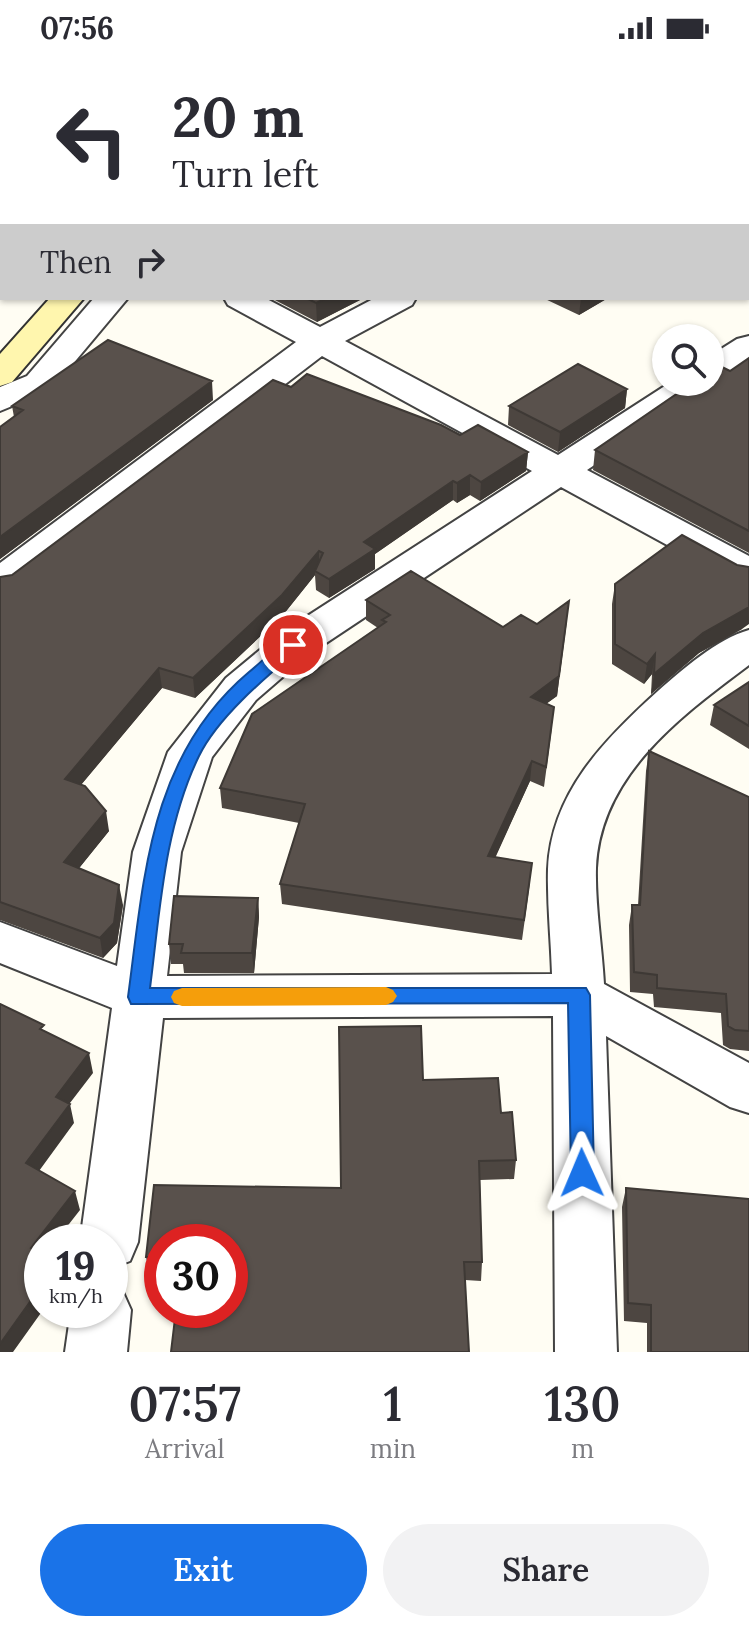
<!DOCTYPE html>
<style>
body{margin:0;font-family:Lora,serif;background:#f2f2f3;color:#2b2b33;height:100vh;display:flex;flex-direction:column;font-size:30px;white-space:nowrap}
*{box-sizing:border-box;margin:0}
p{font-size:26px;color:#7c7c81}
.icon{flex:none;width:44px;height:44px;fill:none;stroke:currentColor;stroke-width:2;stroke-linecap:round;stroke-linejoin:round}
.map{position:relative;height:1296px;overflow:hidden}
.details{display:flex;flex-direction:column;background:#fff;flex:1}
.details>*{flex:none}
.banner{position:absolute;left:0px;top:0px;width:750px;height:244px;box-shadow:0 2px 6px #0004;background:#fff;color:#2b2b33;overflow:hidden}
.buttons{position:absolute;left:652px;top:268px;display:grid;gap:16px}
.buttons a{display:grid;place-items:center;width:72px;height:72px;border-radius:50%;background:#fff;box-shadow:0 2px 6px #0004;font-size:40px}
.speed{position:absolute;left:24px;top:1168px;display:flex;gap:16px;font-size:40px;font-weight:700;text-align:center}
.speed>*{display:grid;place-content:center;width:104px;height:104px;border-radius:50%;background:#fff;box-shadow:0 2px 6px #0004;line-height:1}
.speed small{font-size:20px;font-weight:400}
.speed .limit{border:12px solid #d22;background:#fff;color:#111}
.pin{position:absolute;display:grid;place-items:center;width:68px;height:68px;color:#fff;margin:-34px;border:4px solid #fff;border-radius:50%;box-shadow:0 2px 8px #0007}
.me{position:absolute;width:88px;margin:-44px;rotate:359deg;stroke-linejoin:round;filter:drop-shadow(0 0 6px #0008)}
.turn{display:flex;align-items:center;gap:28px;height:168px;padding:0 40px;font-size:36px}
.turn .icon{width:104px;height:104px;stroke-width:2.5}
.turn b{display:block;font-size:56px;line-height:68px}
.then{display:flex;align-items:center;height:76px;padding:0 40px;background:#0003;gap:16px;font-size:30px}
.eta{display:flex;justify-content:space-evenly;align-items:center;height:136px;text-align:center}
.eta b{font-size:48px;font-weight:600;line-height:56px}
.action{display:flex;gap:16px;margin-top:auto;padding:16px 40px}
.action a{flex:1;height:92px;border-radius:48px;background:#1a73e8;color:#fff;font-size:32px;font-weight:600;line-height:92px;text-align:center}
.action a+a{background:#f2f2f3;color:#2b2b33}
.status{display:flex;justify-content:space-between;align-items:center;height:56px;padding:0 40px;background:#fff;direction:ltr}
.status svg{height:22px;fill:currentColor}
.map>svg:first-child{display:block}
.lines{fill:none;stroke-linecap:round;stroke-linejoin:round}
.street-casing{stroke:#434343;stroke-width:4}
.secondary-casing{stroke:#323232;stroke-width:4}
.street{fill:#fff;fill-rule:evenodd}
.secondary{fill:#fff6ae;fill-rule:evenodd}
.wall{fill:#4d4641}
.shaded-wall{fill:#3e3935}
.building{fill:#59514c;stroke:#3e3935;stroke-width:2}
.route{fill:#1a73e8;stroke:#114b97;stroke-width:2}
.slow{fill:#f59e0b}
</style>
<div class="status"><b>07:56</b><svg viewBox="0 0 49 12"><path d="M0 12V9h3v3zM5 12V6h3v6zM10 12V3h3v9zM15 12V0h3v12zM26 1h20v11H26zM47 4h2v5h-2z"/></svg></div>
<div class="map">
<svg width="749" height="1296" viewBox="0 0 749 1296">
<rect width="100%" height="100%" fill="#fffdf3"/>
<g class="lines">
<defs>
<path id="street" d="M749,46V63H748V46Z
M94,242H128L51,334L0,355V331L27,320Z
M224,242H265L320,271L375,242H416L412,249L345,285L558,399L671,326H710V300L737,283L749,280V305L713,326L707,333L587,414L749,500V530L735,526L561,431L308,599L256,644L212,701L181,796L167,920L552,918C551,883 547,848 548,813C551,737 605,683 658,635C683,613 717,583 749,574V609C681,660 600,719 596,812C595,850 602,890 604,928L749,1007V1057L730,1051L606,980L617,1296H555L553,960L163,962L138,1186L130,1205L110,1213V1186H80L112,952L0,907V866L117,910L133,796L168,696L226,622L278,579L532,415L322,300L14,536L0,540V507L296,286L228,249Z
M110,1229L122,1234L131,1254L127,1296H65L71,1254H110Z"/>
<path id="secondary" d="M154,0H180V2H154Z
M0,196H2V216H0Z
M50,242H84L12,326L0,330V298Z"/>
</defs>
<use href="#street" class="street-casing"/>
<use href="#secondary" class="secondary-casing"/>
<use href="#street" class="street"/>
<use href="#secondary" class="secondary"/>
</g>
<path class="wall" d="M471,0H526V2H476Z
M271,242H359L360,244L317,266Z
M543,242H608L579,259Z
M749,302V497L593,414L595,394L730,315Z
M291,331L460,379L528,396L526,415L480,445L470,439L457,447L453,444L375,498V513L329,542L316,534L315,519L283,559L195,642L162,632L81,729L109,775L79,812L123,849L117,887L103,902L0,864V521L12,519Z
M627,333L625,352L558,396L508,369L509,350Z
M213,344L0,503V371L14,361L12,350Z
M737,509L742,573L699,597L651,638L652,618L644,628L612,608V548L615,528Z
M366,544L503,571L567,565L557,640L546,648L552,671L544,731L530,725L495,801L530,826L522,884L282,848L280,828L299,767L222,752L220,732L378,572L366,564Z
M749,626V693L710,669L714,649Z
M649,695L749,741V995L730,993L723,989L721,957L654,951L653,938L630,936L629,869L632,849H638L646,715Z
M258,842L259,861L254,917H184L183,908H171L169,888Z
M421,970L423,1024L498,1022L501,1057L512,1056L516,1104L514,1123L480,1124L482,1206L481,1225L465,1224L469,1296H171L176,1254H230V1186H162V1219H150L146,1201L154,1129L341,1132L339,971Z
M626,1132L749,1296H647V1267L624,1265L622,1151Z"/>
<path class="shaded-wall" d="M327,242H359L360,244L317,266L316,247Z
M581,242H608L579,259Z
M212,325L213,344L0,503V481Z
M627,333L625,352L558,396L560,376Z
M528,396L526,415L480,445L481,426Z
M470,419V439L457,447V427Z
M453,425V444L375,498V513L329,542V523L364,486Z
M319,495V514L315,515V519L283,559L195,642L193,622Z
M569,545L557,640L529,660L531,641Z
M749,551V568L742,573L699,597L651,638L654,618L703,577Z
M655,598L652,618L644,628L647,608Z
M159,612L162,632L69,743L65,723Z
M532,705L530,725L487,820L488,800Z
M106,755L109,775L68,826L64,806Z
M119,829L123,849L117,887L103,902L100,882Z
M258,842L259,861L254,917L252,897Z
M89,997L93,1017L60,1060L56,1041Z
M70,1048L74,1067L31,1126L26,1107Z
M75,1135L80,1154L55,1186H42V1203L31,1192Z
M42,1229L43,1254L13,1296H0V1288Z"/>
<path class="building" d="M511,0H526V2H516Z
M560,0H749V8L748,9V2H555Z
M749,150V220L748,219Z
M306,242H327L316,247Z
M108,284L212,325L0,481V371L23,354L12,350Z
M749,302V475L595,394L694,326H710V315L718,309L730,315Z
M578,308L627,333L560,376L509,350Z
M307,318L441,369L460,379L478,369L528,396L481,426L470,419L457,427L453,425L364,486L375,493L329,523L315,515L323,497L319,495L282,539L193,622L159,612L65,723L85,730L106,755L64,806L119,829L114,867L100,882L0,846V521L12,519L273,324L291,331Z
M682,479L737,509L749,511V551L703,577L654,618L655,598L647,608L615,588V528Z
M411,515L503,571L521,559L537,568L569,545L559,620L531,641L554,651L546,711L532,705L488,800L532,807L524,864L280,828L305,748L220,732L252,658L386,566L382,564L390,559L366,544Z
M749,626V670L714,649Z
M649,695L749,741V975L735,974L728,970L726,938L657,932V919L634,916L632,849H640Z
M174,840L258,842L252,897H181L183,888H169Z
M0,948L44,969L40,973L89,997L56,1041L70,1048L26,1107L75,1135L31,1192L42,1198V1229L0,1288Z
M421,970L423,1024L498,1022L501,1057L512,1056L516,1104L479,1105L482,1206H464L469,1296H171L176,1254H230V1186H162V1201H146L154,1129L341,1132L339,971Z
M626,1132L749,1143V1296H651V1249L628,1247Z"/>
<path class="route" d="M293,583L299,585V593C266,621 218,661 199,700C164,772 160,855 150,932H586L590,939L594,1117L591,1125L582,1128L574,1125L571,1117L568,947L131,948L128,941C144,822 149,700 249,616C262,606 277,588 293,583Z"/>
<path class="slow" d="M386,931L393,934L397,940L393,946L386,949L182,950L174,947L171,941L174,935L182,932Z"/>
</svg>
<div class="buttons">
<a><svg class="icon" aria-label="search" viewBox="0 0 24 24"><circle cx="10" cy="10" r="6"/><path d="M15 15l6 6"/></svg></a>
</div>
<div class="speed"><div>19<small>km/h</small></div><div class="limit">30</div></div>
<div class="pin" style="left:293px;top:589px;background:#d93025"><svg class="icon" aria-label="arrive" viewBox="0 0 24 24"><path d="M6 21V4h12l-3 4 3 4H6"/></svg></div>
<svg class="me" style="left:582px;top:1117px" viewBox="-20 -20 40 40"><path d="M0-17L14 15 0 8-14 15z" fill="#1a73e8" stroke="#fff" stroke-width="4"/></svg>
<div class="banner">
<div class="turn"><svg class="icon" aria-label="left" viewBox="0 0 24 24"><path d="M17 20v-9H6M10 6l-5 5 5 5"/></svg><div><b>20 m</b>Turn left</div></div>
<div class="then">Then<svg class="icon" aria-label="right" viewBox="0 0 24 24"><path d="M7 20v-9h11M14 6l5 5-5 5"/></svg></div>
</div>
</div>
<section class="details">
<div class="eta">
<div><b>07:57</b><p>Arrival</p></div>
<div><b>1</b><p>min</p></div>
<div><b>130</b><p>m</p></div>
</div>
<div class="action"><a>Exit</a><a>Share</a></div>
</section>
